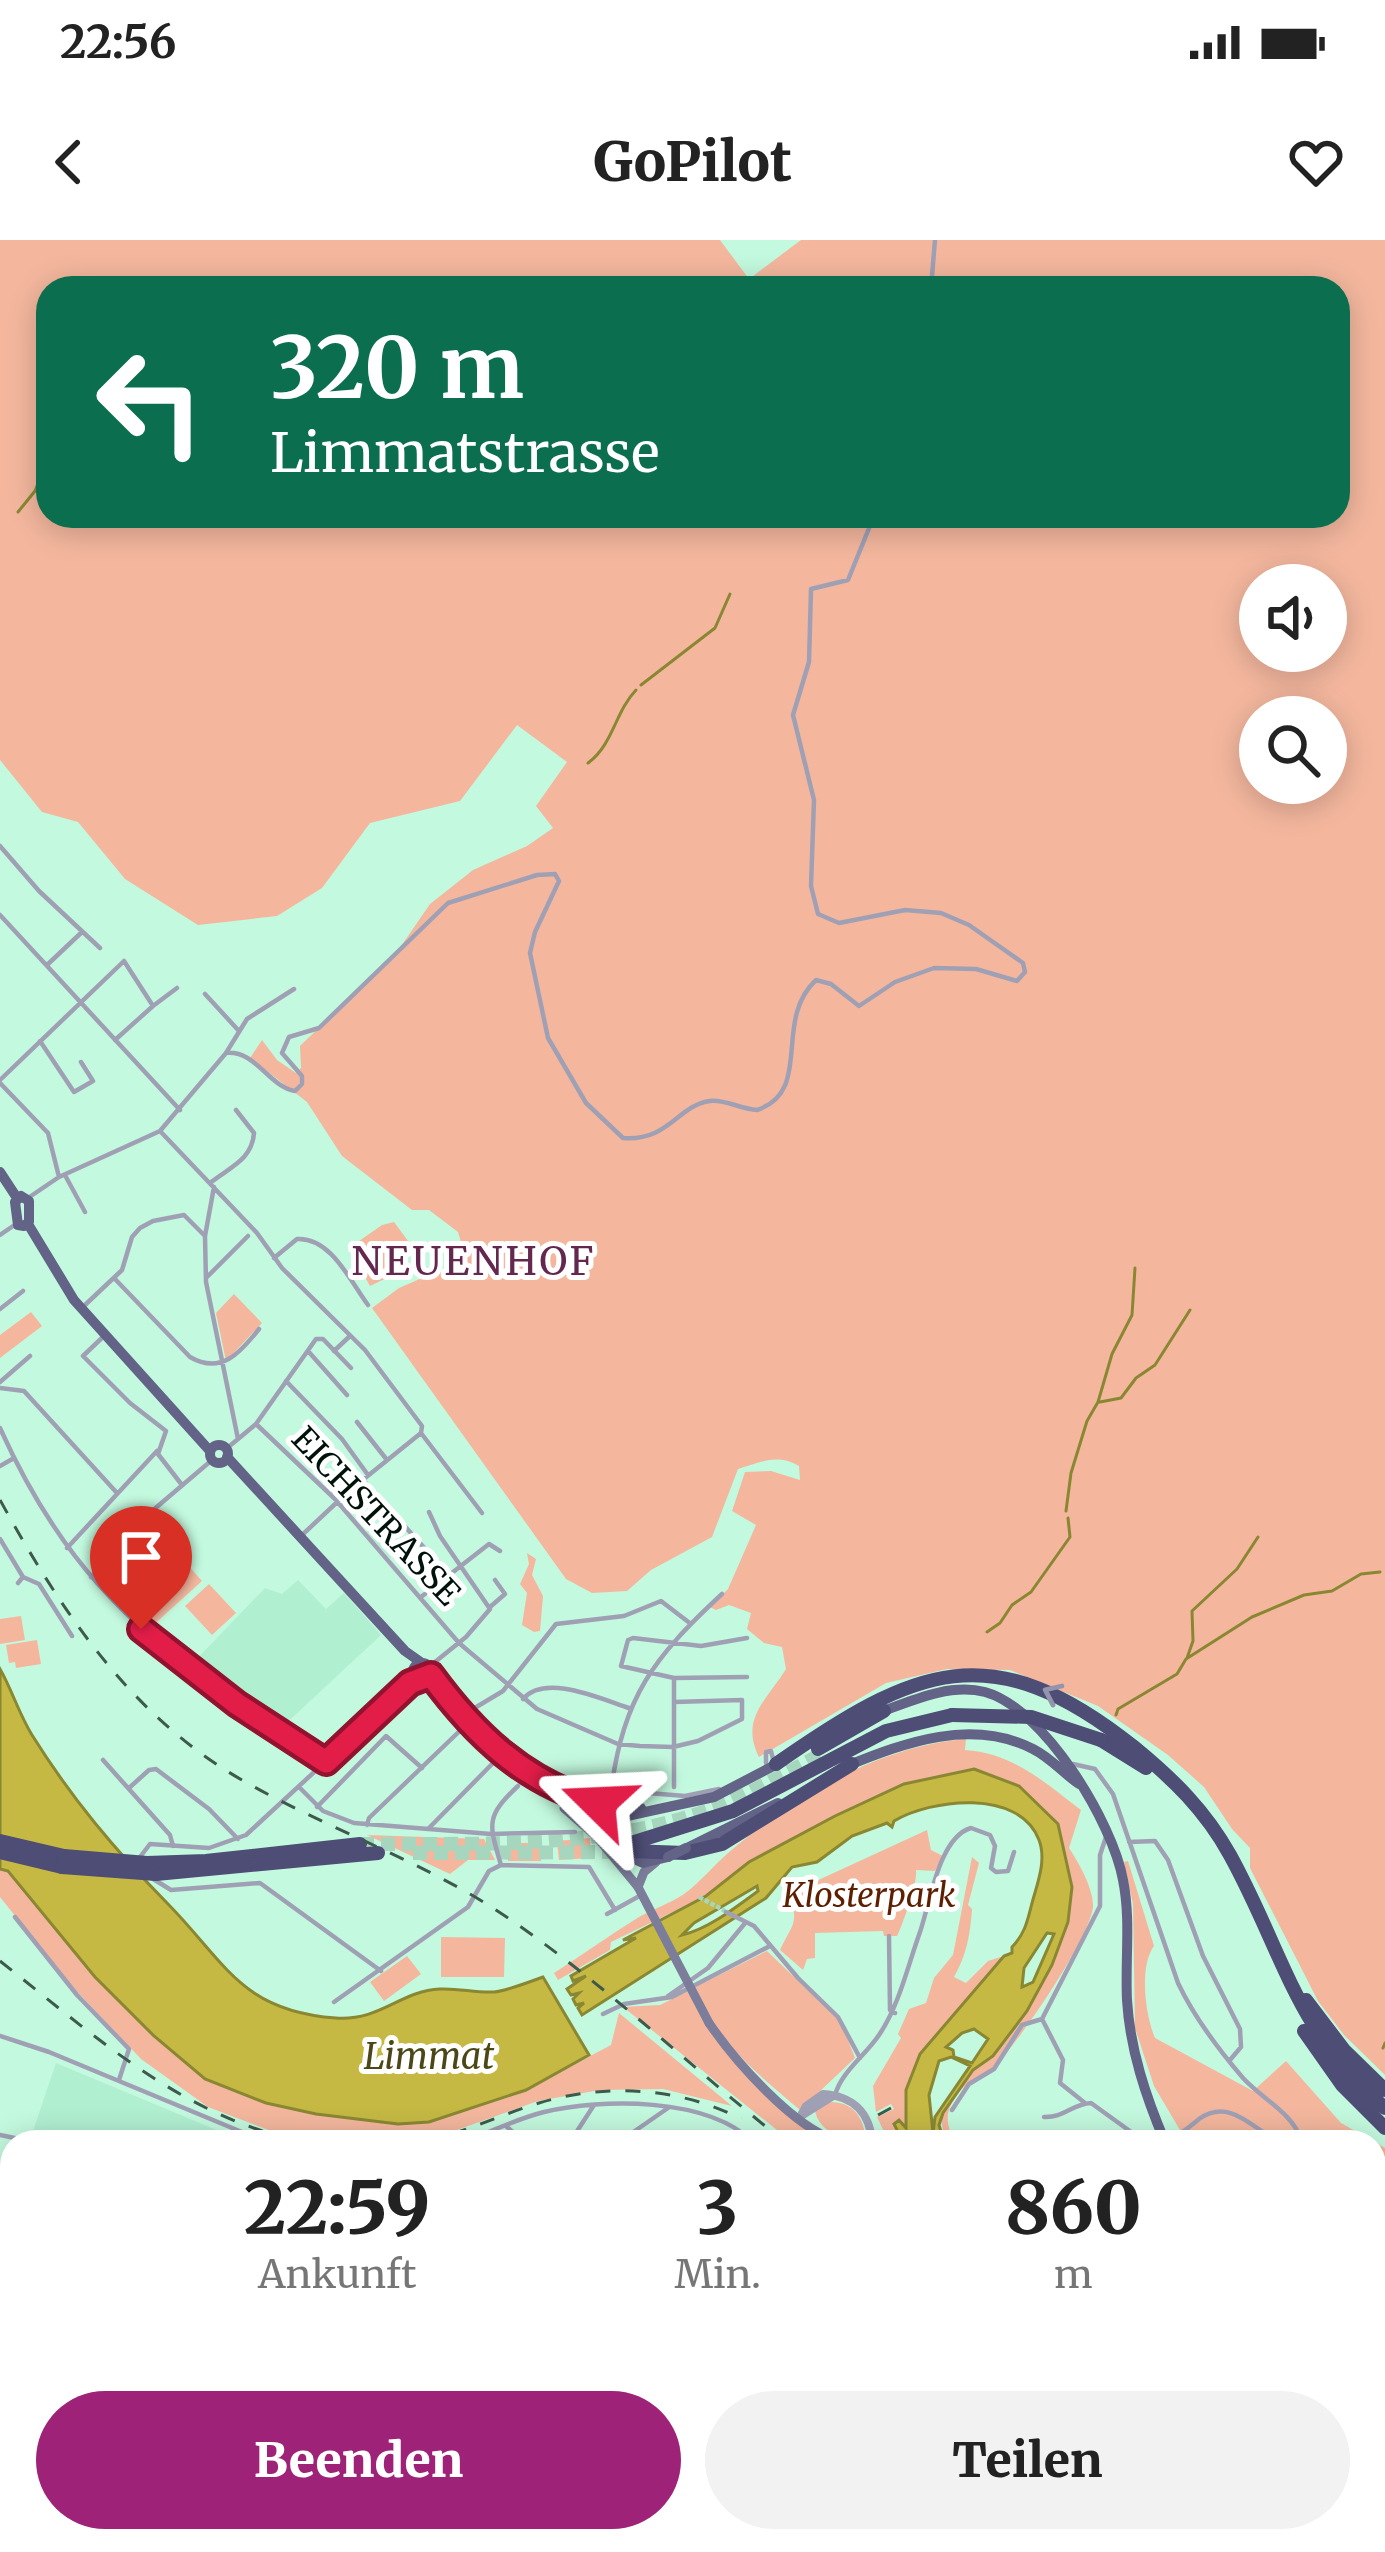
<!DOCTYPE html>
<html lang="de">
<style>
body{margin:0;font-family:Merriweather,serif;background:#f2f2f2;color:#222;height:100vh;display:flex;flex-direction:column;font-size:45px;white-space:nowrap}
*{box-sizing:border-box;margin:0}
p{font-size:39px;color:#767676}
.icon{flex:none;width:66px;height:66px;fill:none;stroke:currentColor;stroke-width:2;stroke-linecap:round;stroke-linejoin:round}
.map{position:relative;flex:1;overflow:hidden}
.side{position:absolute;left:0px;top:1890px;width:1386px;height:423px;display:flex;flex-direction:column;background:#fff;border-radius:36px 36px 0 0;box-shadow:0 6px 30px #0003}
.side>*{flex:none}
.guide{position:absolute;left:36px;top:36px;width:1314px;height:252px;border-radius:36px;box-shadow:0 6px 30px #0003;background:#0b6e4f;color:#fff;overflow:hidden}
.controls{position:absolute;left:1239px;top:324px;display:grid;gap:24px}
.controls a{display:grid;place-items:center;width:108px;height:108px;border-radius:50%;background:#fff;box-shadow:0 6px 30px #0003;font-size:60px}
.pin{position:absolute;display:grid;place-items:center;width:102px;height:102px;color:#fff;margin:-123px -51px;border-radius:50% 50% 50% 0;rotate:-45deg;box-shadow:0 0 12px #0007}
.pin .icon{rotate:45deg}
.me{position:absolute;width:132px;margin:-66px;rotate:291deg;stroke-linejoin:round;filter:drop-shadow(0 0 9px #0008)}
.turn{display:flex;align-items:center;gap:42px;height:252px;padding:0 36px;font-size:54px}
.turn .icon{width:156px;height:156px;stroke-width:2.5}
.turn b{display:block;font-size:84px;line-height:102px}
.eta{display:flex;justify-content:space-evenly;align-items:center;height:204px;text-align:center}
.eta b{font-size:72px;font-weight:800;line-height:84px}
.action{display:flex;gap:24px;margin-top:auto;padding:24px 36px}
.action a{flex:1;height:138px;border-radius:72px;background:#9e2278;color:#fff;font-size:48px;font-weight:800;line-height:138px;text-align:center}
.action a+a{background:#f2f2f2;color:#222}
.status{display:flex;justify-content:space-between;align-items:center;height:84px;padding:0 60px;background:#fff;direction:ltr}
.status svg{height:33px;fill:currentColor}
header{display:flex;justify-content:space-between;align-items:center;height:156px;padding:0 36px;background:#fff;font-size:54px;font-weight:800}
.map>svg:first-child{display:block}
.built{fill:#b1efd1}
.green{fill:#f4b79e;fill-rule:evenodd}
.water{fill:#c5b944;stroke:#8a8733;stroke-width:3;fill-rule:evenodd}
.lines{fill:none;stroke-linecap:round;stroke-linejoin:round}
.stream{stroke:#8a8733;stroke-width:3}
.minor-tunnel{stroke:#a6d6be;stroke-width:4.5;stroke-dasharray:4.5 2;stroke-linecap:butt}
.motorway-tunnel{stroke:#a6d6be;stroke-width:14;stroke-dasharray:14 7;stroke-linecap:butt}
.minor{stroke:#a0a0b5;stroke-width:4.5}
.tertiary{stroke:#a0a0b5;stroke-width:8}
.secondary{stroke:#7c7d9a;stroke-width:9}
.primary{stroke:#636387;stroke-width:10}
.motorway{stroke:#4e4d76;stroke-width:14}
.rail{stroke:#3d5a4c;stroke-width:3;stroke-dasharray:15 15;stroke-linecap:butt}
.secondary-bridge{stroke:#7c7d9a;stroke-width:9}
.primary-bridge{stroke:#636387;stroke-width:10}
.motorway-bridge{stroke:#4e4d76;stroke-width:14}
.oneway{stroke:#9594ad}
.route-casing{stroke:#92132f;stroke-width:30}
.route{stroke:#e11d48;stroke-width:21}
.labels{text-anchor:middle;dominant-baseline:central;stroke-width:10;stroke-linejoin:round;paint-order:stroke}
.street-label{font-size:33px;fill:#01120a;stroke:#fff}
.park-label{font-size:33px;font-style:italic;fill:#5e1f00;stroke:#fff}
.water-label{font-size:36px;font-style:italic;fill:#4b4717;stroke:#fff}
.quarter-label{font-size:39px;letter-spacing:3px;fill:#64284f;stroke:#fff}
</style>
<div class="status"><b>22:56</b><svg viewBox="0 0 49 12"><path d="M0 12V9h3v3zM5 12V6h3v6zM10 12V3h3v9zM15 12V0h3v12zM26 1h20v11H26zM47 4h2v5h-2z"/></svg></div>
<header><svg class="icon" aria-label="back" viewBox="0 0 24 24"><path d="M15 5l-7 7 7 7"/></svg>GoPilot<svg class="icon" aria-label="heart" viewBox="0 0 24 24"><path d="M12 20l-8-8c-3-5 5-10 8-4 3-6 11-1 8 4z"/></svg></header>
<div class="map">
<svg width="1385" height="2312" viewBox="0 0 1385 2312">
<rect width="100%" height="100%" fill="#c3f9de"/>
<path class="built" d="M392,1278L406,1292L397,1300L403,1307L390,1318L366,1292L375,1284L380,1288Z
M298,1340L326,1369L344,1353L381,1395L279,1490L191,1425L265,1348L282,1354Z
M56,1823L219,1891L214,1902H40L31,1897Z
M0,2050L12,2058L10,2222L0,2217Z"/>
<path class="green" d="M0,0H720L749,39L801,0H1385V1835L1344,1795L1318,1761L1250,1628V1608L1232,1589L1204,1547L1168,1515L1098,1466L1010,1430L947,1429L886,1443L759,1517C740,1479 766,1461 786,1429L782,1407L764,1403L747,1389L751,1373L729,1365L716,1370L710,1367L728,1349L756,1285L732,1271L745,1232L771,1231L800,1240L799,1226C778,1213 760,1222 738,1229L712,1297L651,1330L627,1351L592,1353L566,1339L372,1068L399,1048L466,1019L458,992L429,970H412L342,916L307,862L250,818L262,800L277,820L296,833L301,828L300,806L397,712L430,664L473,630L527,606L553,588L536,566L567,522L517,485L460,561L370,583L322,648L277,676L198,685L125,639L78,582L42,572L0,520ZM48,48H1338V276H48ZM1260,345H1326V411H1260ZM1260,477H1326V543H1260Z
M394,982L414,1009L403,1020L401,1031L370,1046L351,1012L352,1006L382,985Z
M234,1054L262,1083L226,1121L216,1073Z
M31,1072L42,1086L0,1118V1095Z
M527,1313L536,1319L532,1335L543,1356L540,1391L534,1392L522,1385L527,1353L520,1344L529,1324Z
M178,1314L202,1341L150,1388L125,1361Z
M209,1344L236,1373L212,1395L185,1366Z
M21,1376L25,1400L0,1404V1379Z
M37,1400L41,1424L16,1428L15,1422L9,1423L6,1405Z
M966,1499L965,1510C1013,1513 1044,1542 1081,1570L1069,1608C1079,1623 1094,1650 1093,1667C1090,1698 1015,1810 989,1831C971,1845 961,1842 950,1867C945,1879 949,1891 955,1902H944L941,1875L961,1845L1027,1771L1052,1725L1068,1682L1072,1647L1058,1584L1019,1546L974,1529L904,1544L749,1622L706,1656L611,1702L610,1710L558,1740L554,1733C582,1715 610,1695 639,1677C655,1668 674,1662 688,1651C702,1640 714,1625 728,1613C793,1557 879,1506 966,1499Z
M927,1590L931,1610L943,1616L935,1631L916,1630C918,1642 902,1686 897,1696H884L883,1691L815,1693V1718L807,1719L803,1730L780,1710C793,1683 800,1682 788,1654Z
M367,1595L484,1599L495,1620H468L450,1634Z
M590,1598L591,1618L559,1620L557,1601Z
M508,1603H540L541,1621H508Z
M972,1617L979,1623L968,1665L972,1669C970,1695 967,1714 954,1737L966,1743L988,1721L1004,1716L920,1815L906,1850L908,1891L894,1884L903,1902H877L884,1892L877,1877L894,1869L891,1864L876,1872L873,1846L901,1798L898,1794L909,1769L926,1763L934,1738L953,1715Z
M1128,1621L1154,1706C1139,1726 1145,1775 1155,1798L1253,1851L1286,1821L1341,1883L1385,1908V2230V2206H1374V1902H1187L1154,1846L1135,1788L1133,1664L1124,1622Z
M0,1629L8,1631L95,1737L154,1796L205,1839L316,1874L398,1884L429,1882L526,1850L611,1805L619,1773L732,1866L663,1849L600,1850L538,1861L429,1900L331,1902L279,1894L208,1867L141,1819L68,1742L0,1657Z
M441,1697L505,1698L504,1737H441Z
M767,1711L841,1782L855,1818L800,1870C756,1833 717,1801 693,1748Z
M407,1716L421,1734L384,1761L370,1742Z
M688,1751C724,1821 770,1855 831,1902H792L623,1767L660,1765Z
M827,1862C854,1861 864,1877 866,1902C846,1902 818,1892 815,1870Z
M240,2301H343L337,2312H264L238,2307Z
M935,2301H994L1001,2312H942Z"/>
<path class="water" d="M0,1429C12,1450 19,1474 32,1495C72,1559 115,1610 168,1664C226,1723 241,1771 336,1778C381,1781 400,1751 440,1749C459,1748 475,1753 494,1752C505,1751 535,1740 543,1737L589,1815L526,1850L429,1882L398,1884L316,1874L266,1863L205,1839L154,1796L95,1737L8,1631L0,1629Z
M974,1529L1019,1546L1058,1584L1072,1647L1068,1682L1052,1725L1027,1771L993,1816L973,1830L943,1873L939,1885L944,1902H903L894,1884L899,1880L906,1888V1850L920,1814L1004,1716L1012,1713V1707C1027,1692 1028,1676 1034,1656C1039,1639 1046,1618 1039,1600C1019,1548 931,1559 894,1581L892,1587L887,1583L852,1596L817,1622L792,1627L766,1658L582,1775L578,1768L584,1763L576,1765L573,1759L579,1753L571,1755L567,1749L586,1736L573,1741L571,1736L636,1698L623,1700L706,1656L749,1622L835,1576L904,1544ZM757,1646L758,1651C735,1668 708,1689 682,1695L694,1683ZM1047,1693L1054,1694L1033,1742L1022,1747L1024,1728ZM974,1789L988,1799L972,1823L954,1817L953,1810L946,1807L962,1793ZM951,1817L970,1826L935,1877L933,1893L929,1855L939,1821Z"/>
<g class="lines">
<path class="stream" d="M18,272L35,251L48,218
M641,445L715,388L730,354
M588,523C613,505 615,472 636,450
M1100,1162L1121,1158L1136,1138L1155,1125L1190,1070
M1066,1271L1071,1233L1087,1181L1098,1162L1112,1114L1132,1075L1135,1028
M987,1392L1000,1383L1012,1365L1031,1352L1070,1297L1068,1278
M1187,1418L1193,1401L1192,1371L1237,1329L1258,1297
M1116,1475L1118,1469L1177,1434L1186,1419L1252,1377L1304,1355L1332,1351L1361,1334L1380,1332
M1383,1808L1385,1803
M1190,2310L1215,2301"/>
<path class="minor-tunnel" d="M699,1657L725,1671"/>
<path class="motorway-tunnel" d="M360,1604C477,1603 594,1610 706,1571C747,1556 784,1534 822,1514
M413,1613L618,1612"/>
<path class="minor" d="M931,48L935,0
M0,606L39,651L100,708
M0,675L180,870
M47,725L82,692
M205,754L239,791
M153,766L177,748
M40,801L74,852L93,841L81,822
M226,813C256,810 268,846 295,851L302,844V836L282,813L289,797L319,788L448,663L537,635L555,634L559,641L535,692L530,713L548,798L586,863L623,898C668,902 678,865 710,861C724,859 741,869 757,870C814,851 772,781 816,740L831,744L859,766L895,742L934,728L976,729L1017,741L1025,732L1023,723L969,685L941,673L905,670L839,683L818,674L811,646L814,560L793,475L809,422L811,349L848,340L874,276
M0,840L124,721L153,766L115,800
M0,843L48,893L59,937
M160,891L257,993L282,1028L365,1110L422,1186L421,1193
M66,937L85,972
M210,943C230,927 252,920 254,893L236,870
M214,947L205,996L206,1042L238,1199
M28,958L59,937L160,891L226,813L247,779L294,749
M0,995L16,984
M274,1018L297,999C331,997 350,1041 368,1065
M114,1038L190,1117C221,1135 240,1113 259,1089
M206,1038L248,996
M85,1065L122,1030L132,997L140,988L153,981L184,975L205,996
M0,1069L23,1051
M106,1094L83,1116L130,1163L166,1191L158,1214L182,1245
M308,1111L347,1155
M334,1111L350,1096
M286,1141L342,1199L368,1235
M0,1142L30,1116
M0,1148L24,1151L117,1253
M357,1182L387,1220
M256,1184L335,1259L459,1403L537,1469L618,1504L640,1506L673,1507L698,1501L742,1479V1460L674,1462
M0,1188C58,1317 125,1384 239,1465C266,1485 298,1500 325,1521
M226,1209L256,1184L316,1099H323L351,1128
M0,1226L14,1218
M363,1240L447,1333
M429,1272L440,1296L490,1369L466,1397L430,1426
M301,1296L349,1251L421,1193L482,1273
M0,1299L23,1337L18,1343
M67,1308L157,1211
M23,1337L39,1344L72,1396
M91,1337L152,1271L212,1220
M421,1357L489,1304L500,1311
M490,1367L505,1354L495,1340
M747,1437L674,1438L621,1426L628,1400L633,1398L701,1406L747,1398
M523,1459C545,1433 601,1459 629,1468
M463,1475L503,1451L556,1384L624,1376L661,1361L691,1384
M103,1520L170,1595L173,1606
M766,1523V1512L771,1511L773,1519
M1073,1524L1095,1529L1113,1554L1178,1743C1194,1777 1219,1810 1243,1838C1261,1858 1294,1874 1301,1900
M299,1547L323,1571L354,1583L491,1594L575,1592
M674,1547V1438
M129,1548L149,1530L156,1529L209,1569L238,1599
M719,1549L685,1556L611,1550C624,1456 653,1418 722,1354
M317,1567L386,1496L422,1528
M367,1585L369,1578L468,1483
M428,1589L495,1521
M1129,1602L1155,1601L1168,1620L1203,1716L1240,1789L1241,1807L1230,1820
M140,1617L150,1604L209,1608L246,1595L416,1438
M501,1625L589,1627L615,1670
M501,1625C489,1584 485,1577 518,1546
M150,1637L171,1650L260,1643L381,1731
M726,1672L754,1686L798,1738L838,1777L860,1818
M607,1674L643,1654
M15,1677L77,1755L129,1809L119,1840
M889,1696L890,1770L895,1773
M668,1756L708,1728L746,1682
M334,1762L468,1667L489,1631L501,1625
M603,1774L624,1764L672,1757L768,1707
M0,1796L49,1812L266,1902
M835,1855C842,1831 865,1816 879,1795C899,1766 908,1725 920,1692C930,1663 939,1597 971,1588L990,1595L995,1606L991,1628L996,1632L1008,1631L1014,1612
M1085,1863L1060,1843L1063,1820L1042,1779L1100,1666V1615L1106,1597
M952,1870L969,1844L994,1829L1022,1785L1042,1779
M1044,1877C1064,1878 1072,1864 1091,1863L1145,1902
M506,1886L524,1902
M0,1895L34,1902
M464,1902C490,1892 516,1879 544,1872C601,1858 708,1857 753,1902
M570,1902L594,1865
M619,1902L668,1868
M684,1902L699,1893L723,1902
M1166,1902C1179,1896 1188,1888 1199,1879C1230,1857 1253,1889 1279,1902
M0,1980L12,1986
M0,2042L12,2050
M0,2220L12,2243
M1374,2235V2250
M0,2295L12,2270
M1374,2296L1385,2299
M0,2298L22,2312
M381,2301L398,2312
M509,2301L524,2312
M693,2301L717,2312
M751,2301L757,2312
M1339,2301L1341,2306L1362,2302
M1138,2302L1159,2312
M233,2310L262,2312
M176,2312L182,2301
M717,2312L728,2301
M875,2312L893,2301"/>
<path class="tertiary" d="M801,1876L833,1856
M800,1877L806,1866L823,1854C852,1856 870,1872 872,1902
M1022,2301L1029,2312
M452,2312L461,2301"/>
<path class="secondary" d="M564,1568L596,1596L638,1647
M638,1647L644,1632L656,1622
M709,1783C735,1821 793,1887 837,1901
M0,2263L12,2269
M67,2301L82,2312
M1134,2312L1138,2301"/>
<path class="primary" d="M0,932L17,958
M21,956L29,961V982L24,986L18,985L15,962Z
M28,984L74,1060L210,1211
M210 1214a9 9 0 1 1 18 0a9 9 0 1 1-18 0Z
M227,1217L405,1411L422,1423
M413 1432a9 9 0 1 1 18 0a9 9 0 1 1-18 0Z
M424,1440L526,1537L582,1575L621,1613L643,1623L668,1617
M878,1473C911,1461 949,1443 985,1452C1044,1468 1113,1583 1123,1640C1131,1679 1125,1720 1127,1760C1130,1810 1146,1857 1165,1902
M847,1526C906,1502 972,1478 1033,1509C1051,1518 1063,1533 1079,1544
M555,1549L604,1565L641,1568
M615,1607V1593L627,1576L714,1557L781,1522
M687,1608L778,1563
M1179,1902V1896
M1312,2301L1315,2312"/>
<path class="motorway" d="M1101,1500L1146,1528
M818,1509L884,1471
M776,1524C915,1427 991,1393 1134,1507C1173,1539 1205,1570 1230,1615C1284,1713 1294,1790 1385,1868
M0,1601L64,1616
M625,1605L733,1571L886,1491L952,1475
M629,1611L685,1613L722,1604L852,1524
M0,1612L62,1627
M147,1623L206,1621L360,1604
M156,1634L378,1613
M1306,1760L1344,1810L1385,1850
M1304,1791L1342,1845L1385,1888"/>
<path class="rail" d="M0,1260C63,1374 133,1480 249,1544C329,1589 416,1619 493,1668C597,1736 688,1825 785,1902
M0,1721C95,1796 183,1878 305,1902
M878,1875L891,1868
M423,1902C463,1893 500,1875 539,1863C604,1843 680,1847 741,1879
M1267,2301L1281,2312"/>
<path class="secondary-bridge" d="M638,1647L709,1783"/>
<path class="primary-bridge" d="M668,1617L686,1608"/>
<path class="motorway-bridge" d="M952,1475L1031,1477L1101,1500
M64,1616L147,1623
M62,1627L156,1634"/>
</g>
<defs><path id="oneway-chevron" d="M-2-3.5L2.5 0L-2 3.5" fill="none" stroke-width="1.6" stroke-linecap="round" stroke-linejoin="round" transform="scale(3)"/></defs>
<use class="oneway" href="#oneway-chevron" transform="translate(1052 1453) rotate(-155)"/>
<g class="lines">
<defs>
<path id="route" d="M141,1389L237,1464L326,1522L410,1443L431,1435C475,1495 525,1543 598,1563"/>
</defs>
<use href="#route" class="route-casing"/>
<use href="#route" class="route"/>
</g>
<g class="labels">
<g class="street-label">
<text transform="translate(376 1276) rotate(47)">EICHSTRASSE</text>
</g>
<g class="park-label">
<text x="869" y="1655">Klosterpark</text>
</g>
<g class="water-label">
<text x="429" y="1816">Limmat</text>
</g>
<g class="quarter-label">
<text x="474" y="1021">NEUENHOF</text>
</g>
</g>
</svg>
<div class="controls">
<a><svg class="icon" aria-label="sound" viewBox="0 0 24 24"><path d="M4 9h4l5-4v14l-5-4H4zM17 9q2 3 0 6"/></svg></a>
<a><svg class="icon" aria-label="search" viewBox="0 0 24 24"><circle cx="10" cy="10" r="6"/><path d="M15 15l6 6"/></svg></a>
</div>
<div class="pin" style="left:141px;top:1389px;background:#d93025"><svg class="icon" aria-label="arrive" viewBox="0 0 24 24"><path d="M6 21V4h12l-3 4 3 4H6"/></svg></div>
<svg class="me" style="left:598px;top:1563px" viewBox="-20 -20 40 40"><path d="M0-17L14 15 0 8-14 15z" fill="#e11d48" stroke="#fff" stroke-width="4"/></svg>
<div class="guide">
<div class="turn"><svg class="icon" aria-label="left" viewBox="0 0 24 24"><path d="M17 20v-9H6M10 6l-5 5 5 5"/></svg><div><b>320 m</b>Limmatstrasse</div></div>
</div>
<section class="side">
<div class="eta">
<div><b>22:59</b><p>Ankunft</p></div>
<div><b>3</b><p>Min.</p></div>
<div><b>860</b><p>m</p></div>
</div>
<div class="action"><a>Beenden</a><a>Teilen</a></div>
</section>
</div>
